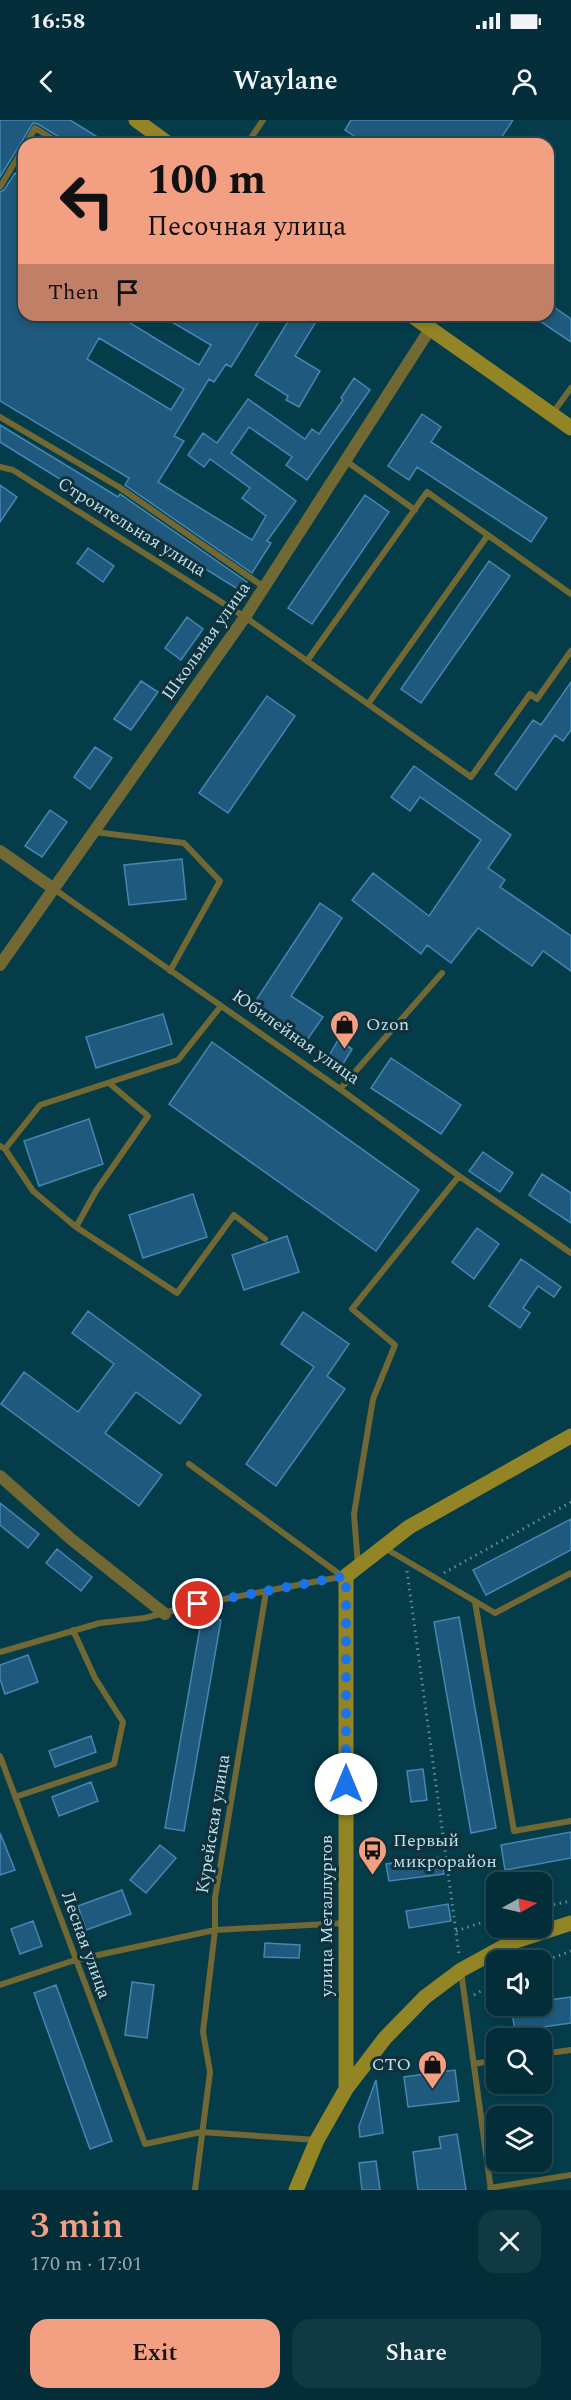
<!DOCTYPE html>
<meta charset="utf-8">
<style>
body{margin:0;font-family:Spectral,serif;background:#113943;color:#f1f3f6;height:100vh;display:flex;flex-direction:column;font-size:22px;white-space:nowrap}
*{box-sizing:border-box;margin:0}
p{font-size:20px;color:#97a8ae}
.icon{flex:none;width:33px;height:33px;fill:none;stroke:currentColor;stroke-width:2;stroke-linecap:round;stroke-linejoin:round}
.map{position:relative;height:2070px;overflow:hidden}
.sheet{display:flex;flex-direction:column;background:#032d38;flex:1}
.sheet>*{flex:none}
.banner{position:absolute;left:18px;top:18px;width:536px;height:183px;border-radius:18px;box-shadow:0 3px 9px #0003,0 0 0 2px #244953;background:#f39f82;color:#111;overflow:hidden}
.needle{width:39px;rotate:82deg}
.tools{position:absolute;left:486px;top:1752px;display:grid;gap:12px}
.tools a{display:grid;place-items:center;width:66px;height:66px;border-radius:12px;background:#032d38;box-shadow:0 3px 9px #0003,0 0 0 2px #244953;font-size:30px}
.pin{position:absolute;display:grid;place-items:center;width:51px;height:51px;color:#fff;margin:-26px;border:3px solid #fff;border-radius:50%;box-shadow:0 2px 6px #0007}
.me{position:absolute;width:66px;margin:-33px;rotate:0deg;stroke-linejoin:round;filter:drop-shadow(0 0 4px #0008)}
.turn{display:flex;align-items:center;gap:21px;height:126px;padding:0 30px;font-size:27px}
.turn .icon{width:78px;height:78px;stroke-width:2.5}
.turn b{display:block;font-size:42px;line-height:51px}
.then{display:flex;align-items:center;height:57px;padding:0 30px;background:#0003;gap:12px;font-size:22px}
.round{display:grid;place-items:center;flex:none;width:63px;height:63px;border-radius:18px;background:#113943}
.overview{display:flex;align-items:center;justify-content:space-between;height:102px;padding:0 30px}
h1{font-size:36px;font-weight:600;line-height:45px;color:#f39f82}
.cta{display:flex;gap:12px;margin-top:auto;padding:12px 30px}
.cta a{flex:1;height:69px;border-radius:18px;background:#f39f82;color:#111;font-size:24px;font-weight:600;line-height:69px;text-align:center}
.cta a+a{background:#113943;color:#f1f3f6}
.status{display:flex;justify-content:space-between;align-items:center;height:42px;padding:0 30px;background:#032d38;direction:ltr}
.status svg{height:16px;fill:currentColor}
header{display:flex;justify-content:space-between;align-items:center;height:78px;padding:0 30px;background:#032d38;font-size:27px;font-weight:600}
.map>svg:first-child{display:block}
.building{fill:#1f597e;stroke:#4487b4;stroke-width:1.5;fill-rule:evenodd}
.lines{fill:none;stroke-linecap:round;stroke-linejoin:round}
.path{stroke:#5c8e9c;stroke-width:3;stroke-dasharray:1.5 4.5;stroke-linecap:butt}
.lane{stroke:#716833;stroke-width:6}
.street{stroke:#716833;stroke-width:12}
.secondary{stroke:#938425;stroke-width:15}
.route{stroke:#1a73e8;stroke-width:10;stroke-dasharray:0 18}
.labels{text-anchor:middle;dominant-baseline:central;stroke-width:6;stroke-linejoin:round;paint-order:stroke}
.street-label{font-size:18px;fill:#b6e1ef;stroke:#123039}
.poi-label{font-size:18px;fill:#b6e1ef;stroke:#123039;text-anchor:start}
</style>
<div class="status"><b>16:58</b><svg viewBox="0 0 49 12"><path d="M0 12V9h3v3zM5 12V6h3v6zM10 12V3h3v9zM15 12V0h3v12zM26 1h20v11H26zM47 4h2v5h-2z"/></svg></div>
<header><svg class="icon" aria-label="back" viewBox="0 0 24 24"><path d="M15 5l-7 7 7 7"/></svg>Waylane<svg class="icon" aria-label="person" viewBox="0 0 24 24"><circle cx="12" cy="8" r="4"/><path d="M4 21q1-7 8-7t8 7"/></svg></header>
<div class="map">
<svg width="571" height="2070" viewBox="0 0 571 2070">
<rect width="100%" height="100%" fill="#043c4a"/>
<path class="building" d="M0,0H70L109,24H66L64,20L38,4L33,3L0,57Z
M351,0H513L497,24H366L345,10Z
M15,53L24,58V195H117L199,245L211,225L160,195H263L231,247L226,244L214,262L209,259L174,316L184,321L158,362L252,420L266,396L242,378L250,368L210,339L204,347L188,335L203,313L217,323L248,279L305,319L312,309L319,314L343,280L341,278L354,258L370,270L307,360L286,345L292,337L249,307L231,333L296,381L267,421L271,423L252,453L125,365L129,358L0,281V72L4,70ZM99,218L184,269L171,290L87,239Z
M548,183L571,199V222L531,195H548Z
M292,195H320L295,236L320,251L299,287L286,280L288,276L255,255Z
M422,294L441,307L431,322L547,398L531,422L417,347L409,360L388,346Z
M0,305L118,377L120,374L247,462L241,471L0,322Z
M0,365L17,377L0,402Z
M365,375L389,392L312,504L288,488Z
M88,428L114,446L103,462L77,443Z
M489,441L510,456L421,583L401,569Z
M187,497L203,509L181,540L165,528Z
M141,561L158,572L131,610L114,599Z
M571,562V610L563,621L555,615L516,670L495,654L533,600L541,605Z
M267,576L295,596L228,693L199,673Z
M95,627L112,638L90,669L74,657Z
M414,646L511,715L488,748L505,760L500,767L571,816V851L543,831L532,846L478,808L451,843L427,825L421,834L352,780L373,753L429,796L481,720L420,677L410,691L391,677Z
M50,690L67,702L42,737L25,726Z
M182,739L186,779L129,785L124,745Z
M320,783L342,798L291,876L323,897L307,920L253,885Z
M163,894L172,924L96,948L86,917Z
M338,920L352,929L340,949L326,941Z
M212,922L419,1070L376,1131L169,984Z
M391,938L461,985L441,1014L371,968Z
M89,999L103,1044L39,1066L24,1021Z
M483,1032L513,1053L500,1072L469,1051Z
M542,1054L571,1073V1103L529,1075Z
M193,1074L207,1117L143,1138L129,1095Z
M477,1108L499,1124L474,1159L452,1142Z
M287,1116L299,1152L244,1170L232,1135Z
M521,1139L561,1167L554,1177L538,1166L523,1188L530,1193L520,1208L489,1186Z
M88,1191L201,1275L180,1304L136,1272L105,1313L162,1355L139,1386L1,1284L24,1252L78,1292L114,1244L72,1213Z
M303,1192L349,1224L327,1256L345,1269L276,1366L246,1344L314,1247L281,1224Z
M0,1383L39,1414L28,1428L0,1405Z
M571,1399V1430L486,1475L473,1450Z
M57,1429L92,1457L81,1471L46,1443Z
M202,1496L221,1500L184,1711L165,1708Z
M459,1497L496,1708L471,1713L434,1502Z
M28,1535L38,1562L5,1574L0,1559V1545Z
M91,1616L96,1632L55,1647L49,1631Z
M423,1649L427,1680L411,1682L407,1651Z
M91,1662L98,1681L59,1696L52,1677Z
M571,1712V1738L505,1750L501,1725Z
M0,1713L15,1750L0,1755Z
M160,1725L176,1738L146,1773L130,1760Z
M442,1737L444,1754L389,1761L386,1744Z
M122,1770L131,1794L86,1810L78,1786Z
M448,1784L451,1801L409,1808L406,1791Z
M33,1801L42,1826L20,1834L11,1809Z
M265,1823L300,1825L299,1838L264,1837Z
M132,1862L154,1865L147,1918L125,1915Z
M56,1865L112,2021L90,2029L34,1873Z
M571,1877V1903L515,1911L511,1886H542V1881Z
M455,1950L459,1981L408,1987L404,1957Z
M376,1960L383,2013L360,2017L359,2006Z
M457,2014L466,2070H418L413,2032L441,2028L439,2017Z
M376,2041L380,2070H362L359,2043Z"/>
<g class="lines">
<path class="path" d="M407,1451L459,1834
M444,1453L571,1382
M542,1787L571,1781
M456,1811L496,1798
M542,1842L571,1831
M474,1875L496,1862"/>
<path class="lane" d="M26,24L35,8L61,24
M247,24L263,0
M0,67L24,27
M552,294L571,268
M0,297L119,367L264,467
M346,341L415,390
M0,347L13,350L245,497L471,657L530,574L537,579L571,531
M307,541L427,372L571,474
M368,584L488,415
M95,712L184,723L220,761L170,851
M54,769L340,969L459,1056L571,1133
M340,969L442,853
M0,1026L5,1029L40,985L178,940L221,886
M5,1029L33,1071L76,1107L96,1071L148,996L109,963
M76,1107L177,1173L234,1095L265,1119
M189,1344L342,1456
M383,1427L495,1493L571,1453
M358,1446L354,1394L373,1279L395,1225L352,1189L459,1056
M475,1482L514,1711L571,1701
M0,1532L100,1503L145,1498L198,1484L345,1456
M0,1636L145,2024L201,2012L317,2020
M15,1677L114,1644L123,1602L95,1558L73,1510
M461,1851L491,2070
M0,1865L75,1840L215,1810L346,1803
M542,1934L571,1930
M474,1944L496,1940
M490,2068L571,2055
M195,2070L210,1952L203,1912L215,1810V1778L266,1472"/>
<path class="street" d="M0,731L54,769
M0,845L245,497L430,209
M0,1356L71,1419L165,1494"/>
<path class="secondary" d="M136,0L169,24
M411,195L571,308
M346,1969V1456L409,1407L571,1316
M296,2070L317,2020L346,1969L385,1918L425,1877L461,1850L512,1822L571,1803"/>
</g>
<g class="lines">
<path class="route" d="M198,1484L346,1456V1664"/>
</g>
<defs>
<symbol id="shop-pin" viewBox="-11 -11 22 30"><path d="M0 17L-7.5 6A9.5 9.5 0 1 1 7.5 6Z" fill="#f39f82" stroke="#123039"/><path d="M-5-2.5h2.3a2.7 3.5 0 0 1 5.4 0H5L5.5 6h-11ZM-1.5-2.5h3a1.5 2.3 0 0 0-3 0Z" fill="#111"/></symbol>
<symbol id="bus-pin" viewBox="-11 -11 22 30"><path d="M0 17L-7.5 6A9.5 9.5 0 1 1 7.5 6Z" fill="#f39f82" stroke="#123039"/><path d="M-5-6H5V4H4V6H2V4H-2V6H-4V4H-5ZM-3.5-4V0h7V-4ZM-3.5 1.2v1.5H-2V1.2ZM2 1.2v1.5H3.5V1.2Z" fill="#111"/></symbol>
</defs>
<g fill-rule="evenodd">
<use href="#shop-pin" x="328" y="888" width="33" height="45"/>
<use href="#bus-pin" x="356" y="1714" width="33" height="45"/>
<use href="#shop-pin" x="416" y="1928" width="33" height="45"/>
</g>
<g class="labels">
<g class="street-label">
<text transform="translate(132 407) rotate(32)">Строительная улица</text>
<text transform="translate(206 521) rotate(-55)">Школьная улица</text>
<text transform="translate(296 917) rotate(35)">Юбилейная улица</text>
<text transform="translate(213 1704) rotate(-81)">Курейская улица</text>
<text transform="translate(326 1796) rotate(-90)">улица Металлургов</text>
<text transform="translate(86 1825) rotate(70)">Лесная улица</text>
</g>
<g class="poi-label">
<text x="366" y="904">Ozon</text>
<text x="393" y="1720">Первый<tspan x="393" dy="21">микрорайон</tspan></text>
<text x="411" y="1944" text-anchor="end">СТО</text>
</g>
</g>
</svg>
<div class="tools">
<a><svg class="needle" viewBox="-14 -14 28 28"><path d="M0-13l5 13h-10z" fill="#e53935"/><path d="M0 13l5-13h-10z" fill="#97a8ae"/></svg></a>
<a><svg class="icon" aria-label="sound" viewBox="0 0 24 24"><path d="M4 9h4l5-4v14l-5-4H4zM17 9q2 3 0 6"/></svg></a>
<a><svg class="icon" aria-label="search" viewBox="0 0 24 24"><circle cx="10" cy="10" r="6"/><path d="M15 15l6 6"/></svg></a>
<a><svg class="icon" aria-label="layers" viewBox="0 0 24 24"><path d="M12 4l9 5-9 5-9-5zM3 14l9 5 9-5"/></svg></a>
</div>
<div class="pin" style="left:198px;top:1484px;background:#d93025"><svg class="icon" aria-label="arrive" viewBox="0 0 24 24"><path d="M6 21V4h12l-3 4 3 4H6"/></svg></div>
<svg class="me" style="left:346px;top:1664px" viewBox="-20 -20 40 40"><circle r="19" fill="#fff"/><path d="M0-13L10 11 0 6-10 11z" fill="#1a73e8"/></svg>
<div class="banner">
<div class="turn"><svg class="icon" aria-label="left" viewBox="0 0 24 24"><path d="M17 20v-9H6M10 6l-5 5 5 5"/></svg><div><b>100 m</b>Песочная улица</div></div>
<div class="then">Then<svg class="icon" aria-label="arrive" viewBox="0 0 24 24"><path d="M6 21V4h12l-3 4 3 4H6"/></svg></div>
</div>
</div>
<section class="sheet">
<div class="overview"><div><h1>3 min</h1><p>170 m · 17:01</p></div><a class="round"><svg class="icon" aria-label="close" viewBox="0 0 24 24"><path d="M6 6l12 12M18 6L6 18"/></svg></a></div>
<div class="cta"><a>Exit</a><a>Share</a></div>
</section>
